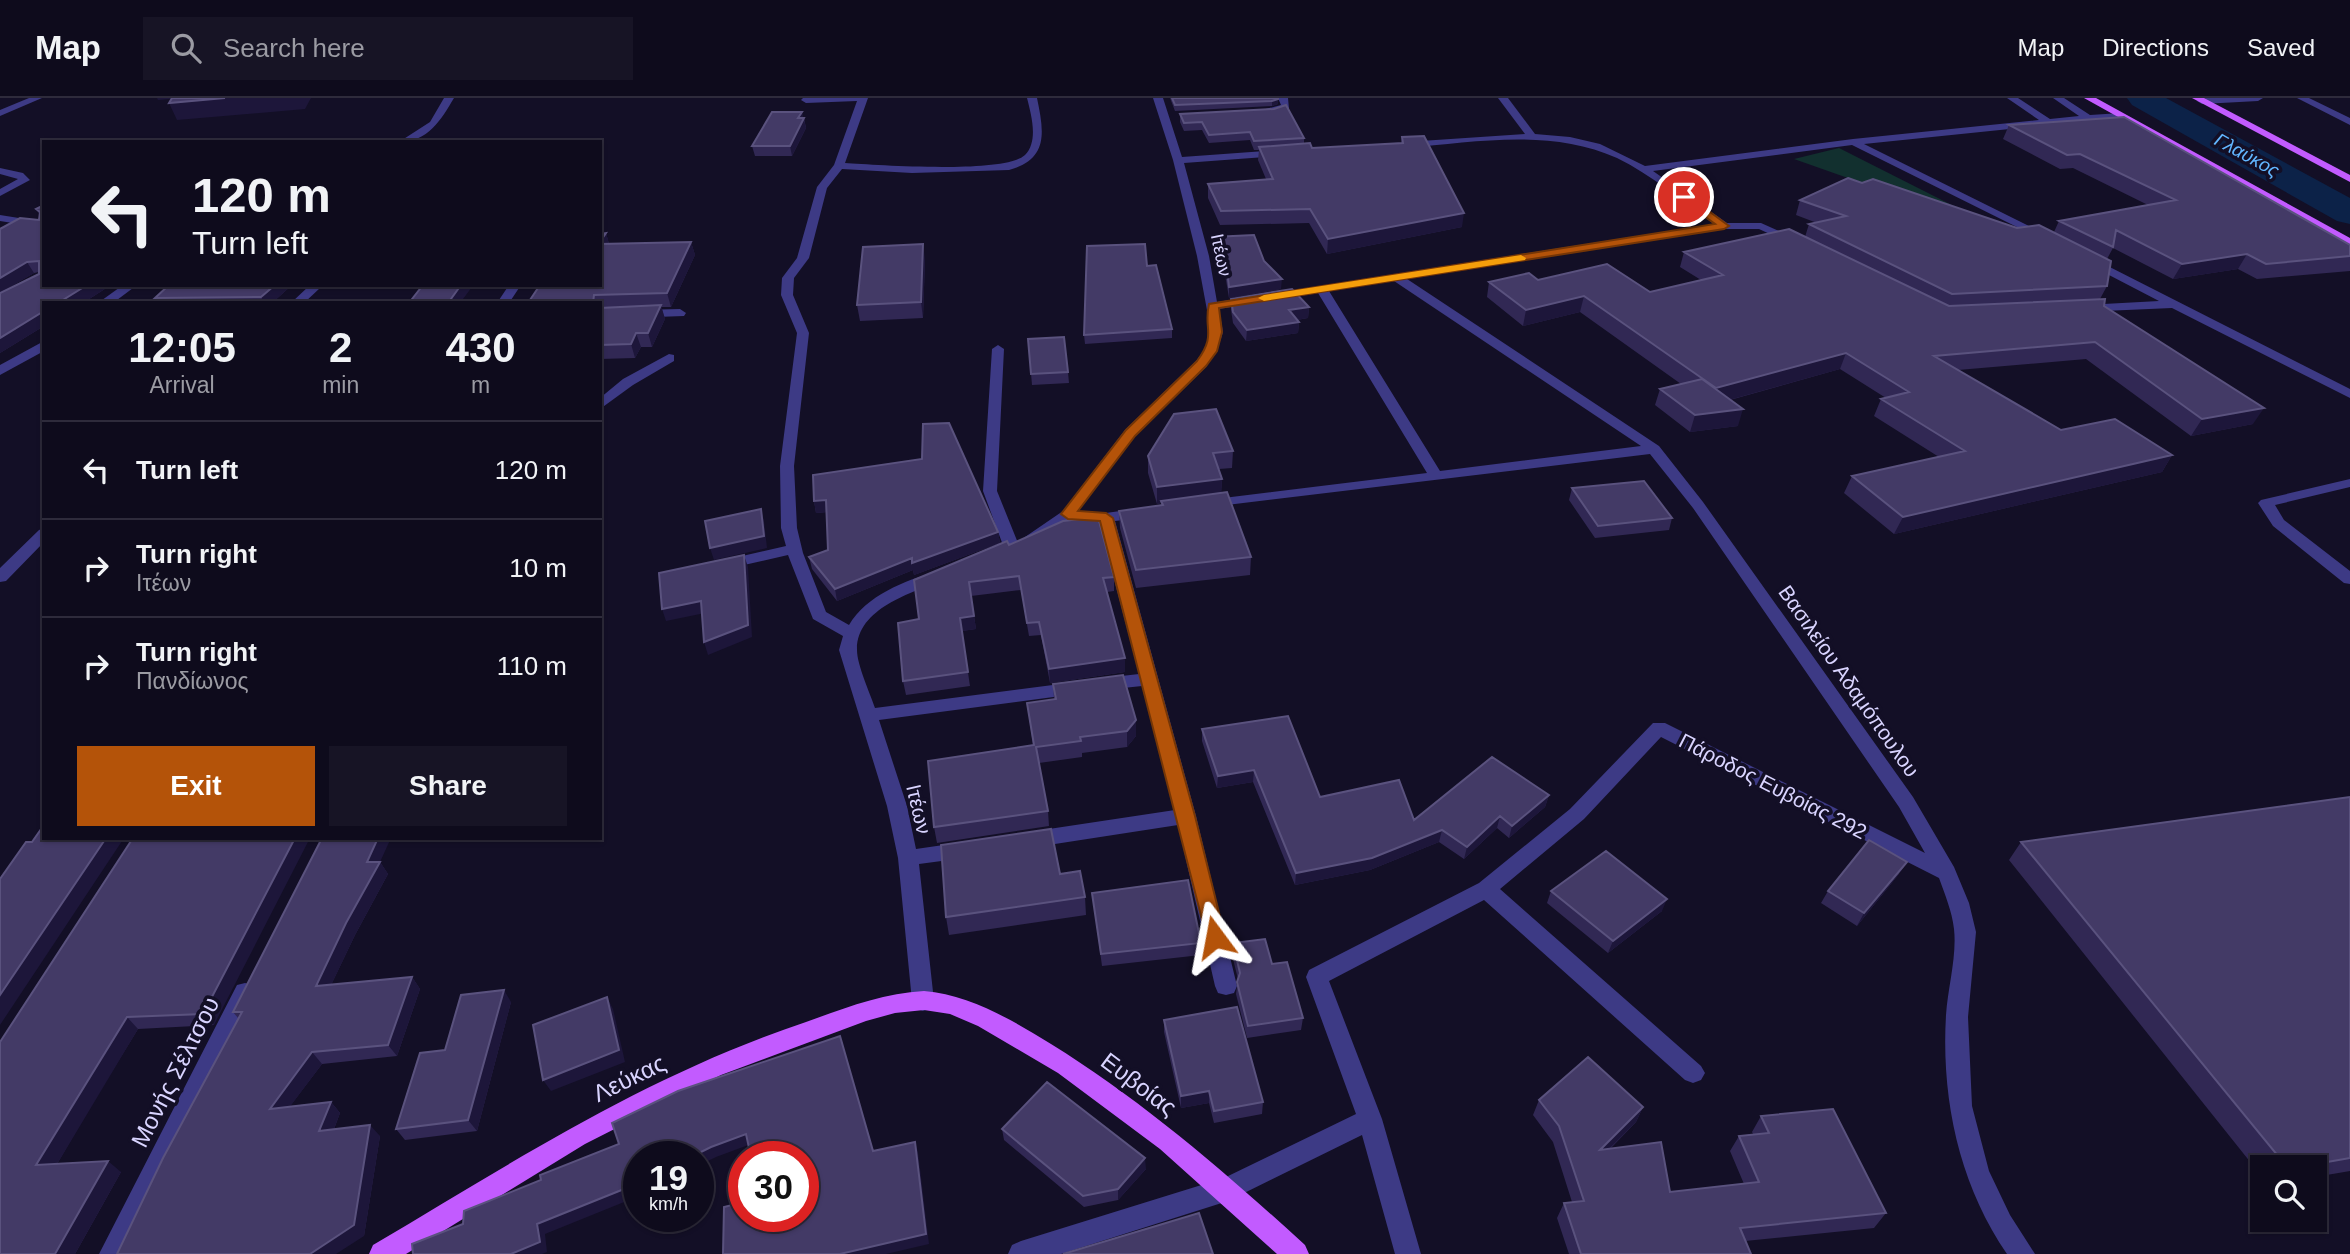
<!DOCTYPE html>
<meta charset="utf-8">
<style>
body{margin:0;font-family:Helvetica,sans-serif;background:#171425;color:#f1f3f6;height:100vh;display:flex;flex-direction:column;font-size:26px;white-space:nowrap}
*{box-sizing:border-box;margin:0}
p{font-size:23px;color:#9b9ba3}
.icon{flex:none;width:38px;height:38px;fill:none;stroke:currentColor;stroke-width:2;stroke-linecap:round;stroke-linejoin:round}
.map{position:relative;flex:1;overflow:hidden}
.side{position:absolute;left:42px;top:203px;width:560px;height:539px;display:flex;flex-direction:column;background:#0e0b1c;border-radius:0px;box-shadow:0 2px 5px #0004,0 0 0 2px #2e2b3b}
.side>*{flex:none}
.banner{position:absolute;left:42px;top:42px;width:560px;height:147px;border-radius:0px;box-shadow:0 2px 5px #0004,0 0 0 2px #2e2b3b;background:#0e0b1c;color:#f1f3f6;overflow:hidden}
.buttons{position:absolute;left:2250px;top:1057px;display:grid;gap:14px}
.buttons a{display:grid;place-items:center;width:77px;height:77px;border-radius:0px;background:#0e0b1c;box-shadow:0 2px 5px #0004,0 0 0 2px #2e2b3b;font-size:35px}
.speed{position:absolute;left:623px;top:1043px;display:flex;gap:14px;font-size:35px;font-weight:700;text-align:center}
.speed>*{display:grid;place-content:center;width:91px;height:91px;border-radius:50%;background:#0e0b1c;box-shadow:0 2px 5px #0004,0 0 0 2px #2e2b3b;line-height:1}
.speed small{font-size:18px;font-weight:400}
.speed .limit{border:10px solid #d22;background:#fff;color:#111}
.pin{position:absolute;display:grid;place-items:center;width:60px;height:60px;color:#fff;margin:-30px;border:4px solid #fff;border-radius:50%;box-shadow:0 2px 7px #0007}
.me{position:absolute;width:77px;margin:-38px;rotate:347deg;stroke-linejoin:round;filter:drop-shadow(0 0 5px #0008)}
.turn{display:flex;align-items:center;gap:24px;height:147px;padding:0 35px;font-size:32px}
.turn .icon{width:91px;height:91px;stroke-width:2.5}
.turn b{display:block;font-size:49px;line-height:60px}
.eta{display:flex;justify-content:space-evenly;align-items:center;height:119px;text-align:center}
.eta b{font-size:42px;font-weight:700;line-height:49px}
.action{display:flex;gap:14px;margin-top:auto;padding:14px 35px}
.action a{flex:1;height:80px;border-radius:0px;background:#b45309;color:#fff;font-size:28px;font-weight:700;line-height:80px;text-align:center}
.action a+a{background:#171425;color:#f1f3f6}
ul{padding:0;list-style:none}
li{display:flex;align-items:center;gap:21px;height:98px;padding:0 35px;border-top:2px solid #2e2b3b}
li div{flex:1}
li b{display:block;font-size:26px}
li em{font-style:normal}
header{display:flex;align-items:center;gap:42px;box-sizing:border-box;height:98px;padding:0 35px;background:#0e0b1c;border-bottom:2px solid #2e2b3b}
header strong{font-size:33px}
nav{display:flex;gap:38px;margin-inline-start:auto;font-size:24px}
.search{width:490px;height:63px;background:#171425;display:flex;align-items:center;gap:18px;box-sizing:border-box;padding:0 24px;border-radius:0px;color:#9b9ba3;font-size:26px}
.map>svg:first-child{display:block}
.green{fill:#12302f}
.lines{fill:none;stroke-linecap:round;stroke-linejoin:round}
.river{fill:#0c2248;fill-rule:evenodd}
.minor{fill:#3d3a85;fill-rule:evenodd}
.major{fill:#c25bff;fill-rule:evenodd}
.wall{fill:#312854;fill-rule:evenodd}
.shaded-wall{fill:#1d163a}
.building{fill:#433a66;stroke:#5a527e;stroke-width:2}
.route{fill:#b45309;stroke:#753606;stroke-width:2}
.slow{fill:#f59e0b}
.labels{text-anchor:middle;dominant-baseline:central;stroke-width:7;stroke-linejoin:round;paint-order:stroke}
.far-street-label{font-size:18px;fill:#d9d4ff;stroke:#130f26}
.far-water-label{font-size:19px;font-style:italic;fill:#62b6ff;stroke:#130f26}
.street-label{font-size:21px;fill:#d9d4ff;stroke:#130f26}
.near-street-label{font-size:24px;fill:#d9d4ff;stroke:#130f26}
</style>
<header>
<strong>Map</strong>
<div class="search"><svg class="icon" aria-label="search" viewBox="0 0 24 24"><circle cx="10" cy="10" r="6"/><path d="M15 15l6 6"/></svg>Search here</div>
<nav><a>Map</a><a>Directions</a><a>Saved</a></nav>
</header>
<div class="map">
<svg width="2350" height="1156" viewBox="0 0 2350 1156">
<rect width="100%" height="100%" fill="#130f26"/>
<path class="green" d="M1839,50L2015,139L1794,61Z"/>
<g class="lines">
<path class="river" d="M2127,0H2166L2350,100V126L2337,123L2132,7Z"/>
<path class="minor" d="M29,0H42L0,18V12Z
M444,0H454C441,22 428,44 399,44L430,24Z
M803,0H868L845,65C877,67 1005,76 1025,57C1039,43 1031,16 1027,0H1037C1044,34 1049,61 1009,72L912,75L842,71L827,90L809,160L794,180L793,197L809,235L794,368L797,430L803,455L826,514L849,527C866,498 905,482 936,474L944,479L942,483C912,494 856,511 857,552C857,567 870,595 875,610L1076,584L1085,590L1076,596L879,622L907,708L916,751L964,744L971,746L974,752L971,758L964,760L919,766L934,903L931,910L923,913L915,910L912,903L898,760L887,708L839,552L843,538L813,521L788,457L722,472L714,467L716,464L786,448L781,430L780,368L797,235L781,197L782,180L797,160L817,89L834,67L857,3L806,5L801,2Z
M1153,0H1163L1182,59L1280,52L1285,55L1280,58L1184,65L1209,158L1217,204L1714,126C1683,104 1652,77 1617,60C1550,30 1476,44 1406,50L1401,47L1406,44L1525,36L1498,0H1508L1535,36L1570,39L1600,46L1645,68L1853,41L2039,22L2007,0H2018L2050,21L2079,18L2053,0H2064L2090,17L2121,15L2123,17L2118,20L1864,46L2049,138L2051,140L2045,143L1852,47L1653,73L1727,125H1761L1799,142V146H1791L1759,131H1724L1407,181L1659,348L1703,404L1913,699L1954,769L1969,805L1976,834L1968,919L1972,1008L1989,1073L2010,1117L2035,1156H2007C1959,1086 1941,1001 1946,917C1948,889 1957,858 1954,831C1952,813 1945,797 1939,780L1661,639L1584,721L1500,791L1701,968L1705,975L1701,982L1693,985L1685,982L1484,802L1329,883L1382,1021L1421,1156H1395L1362,1037L1228,1103L1061,1156H1008L1012,1147L1021,1143L1224,1080L1356,1016L1306,879L1309,872L1479,785L1570,711L1653,625H1665L1925,755L1899,709L1693,410L1650,356L1202,410L1199,407L1202,404L1207,402L1427,375L1318,195L1219,211L1223,234L1218,250L1206,269L1135,338L1078,413L1106,415L1141,410L1149,415L1141,420L1115,423L1196,718L1237,888L1234,895L1226,897L1218,895L1215,888L1178,727L1029,750L1022,747L1019,742L1022,737L1029,734L1175,712L1142,588L1104,592L1095,586L1104,580L1139,576L1099,424L1071,421L1038,442H1028L1025,439L1063,413L1125,332L1196,263L1206,250L1211,234L1197,158L1173,62ZM1394,183L1641,348L1440,373L1329,193Z
M1278,0H1288L1289,11L1262,16V12L1281,7Z
M2206,0H2263L2258,3L2202,6L2197,3Z
M2297,0H2309L2350,20V27Z
M0,70L23,75L30,82L0,98V91L18,81L0,76Z
M0,117L44,124V130L0,123Z
M2084,160H2092L2350,291V300L2172,210L2081,214V208L2085,207L2159,203L2084,164Z
M123,187H137L113,205H98Z
M310,187L320,190L304,205H291Z
M509,187H521L509,205H497Z
M680,211L686,215L684,218L600,221V213Z
M44,243V253L0,277V267Z
M998,247L1004,251L997,393L1020,450L1012,455L1004,450L983,393L992,251Z
M669,256L674,257V263L633,287L600,311V300L623,281Z
M2350,381V389L2275,407L2284,422L2350,473V486L2344,485L2273,428L2258,405L2261,402Z
M44,430V444L6,483L0,484V470L39,432Z
M245,885L253,887L256,894L126,1156H99L237,887Z"/>
<path class="major" d="M2084,0H2096L2350,140V148Z
M2192,0H2204L2350,77V84Z
M924,893C970,897 1012,922 1051,946C1143,1003 1225,1074 1305,1147L1309,1156H1277L1160,1051L1058,975L978,928L950,916L924,912L895,915L866,923L721,977L585,1046L406,1156H369L373,1147C517,1062 645,978 806,924C845,910 883,895 924,893Z"/>
</g>
<path class="wall" d="M1170,0H1278V6L1272,8L1175,13Z
M1180,16L1304,40V46L1312,50L1401,45L1402,39L1462,129L1327,156L1309,125L1220,127L1208,100V86L1266,81L1258,62L1259,52H1254L1250,42L1209,45L1202,32L1184,33L1180,24Z
M804,20L806,30L792,58H755L752,48Z
M2009,27L2350,147V173L2257,181L2238,171L2173,181L2113,150L2107,161V188L2100,201L2104,208L2253,326L2191,338L2086,261L1958,272L2061,332L2172,357L2162,374L1894,436L1844,395L1852,378L1939,359L1874,318L1881,301L1886,300L1840,271L1730,302L1738,328L1690,334L1655,307L1660,291L1681,286L1580,214L1523,228L1487,199L1489,184L1538,182L1650,194L1701,182L1680,169L1684,154L1805,139L1809,126L1817,125L1796,117L1800,102L1862,85L2017,130L2054,134L2059,123L2148,107L2073,70L2060,71L2003,41Z
M44,107L111,187L83,205H44V228L0,255V131L39,122L40,117L36,111ZM39,174V176L1,194L34,175Z
M606,135L609,146L691,144L695,157L671,209H661L665,221L652,249H641L635,260L600,261V205H528Z
M1213,139L1264,163L1281,191L1229,200L1226,182L1213,150Z
M925,161L923,220L860,223L857,207Z
M1147,168L1172,231V240L1085,246L1084,237Z
M169,187H292L272,205H157L155,200Z
M1231,201L1309,209L1308,220L1297,222L1299,224L1298,235L1246,243L1233,225L1231,212Z
M1028,241L1068,274L1069,285L1032,287Z
M1233,353L1232,370L1219,371L1222,381L1221,395L1251,459L1250,477L1136,490L1120,430L1119,413L1161,408V405L1157,406L1148,375V358Z
M1572,390L1672,420L1669,432L1595,440L1569,402Z
M814,403L998,434L1000,445L914,477L913,472L837,503L812,471L809,459L828,452L827,414L816,415Z
M1009,447L1114,479V493L1107,494L1125,574L1050,585L1041,537L1029,538L1021,492L971,498L976,531L962,533L970,588L906,597L903,583L919,521Z
M1053,586L1136,622V638L1127,649L1082,655V659L1039,665L1048,713L1049,728L937,745L934,729L1033,647L1027,605L1054,601Z
M1202,631L1320,699L1414,722L1549,697L1545,709L1509,740L1497,730L1464,761L1439,744L1370,772L1295,787L1253,684L1217,690L1202,643Z
M2350,699V1073L2315,1079V1069H2263V1080L2009,762L2021,744Z
M133,740L214,927L138,931L92,1006L57,1066L121,1074L75,1156H0Z
M380,764L388,776L355,837L331,887L412,879L420,891L397,958L322,966L290,1008L331,1004L340,1015L334,1031L380,1038L364,1138L238,920L233,914Z
M1060,776L1085,799L1086,817L949,837L946,819Z
M1899,776L1857,828L1821,805L1828,793Z
M1551,793L1662,813L1608,855L1547,805Z
M1092,795L1201,845V857L1102,868Z
M1233,845L1272,866L1303,920L1301,932L1247,940L1236,896L1238,881L1232,857Z
M511,904L477,1033L405,1042L396,1031L445,952Z
M1164,922L1263,1004L1262,1016L1214,1025L1209,1005L1181,1010L1164,934Z
M1539,1002L1643,1009L1636,1024L1610,1051L1670,1094L1744,1086L1730,1053L1739,1038L1753,1036L1752,1034L1761,1018L1886,1115L1874,1130L1745,1143L1751,1156H1569L1557,1120L1564,1105L1572,1104L1553,1044L1533,1017Z
M1002,1031L1146,1071L1118,1102L1084,1109L1004,1042Z"/>
<path class="shaded-wall" d="M157,0H180L158,2Z
M225,0H311L305,11L177,22L169,5Z
M1278,1V6L1272,8V3Z
M802,14L806,30L792,58L790,48L798,20Z
M1464,115L1462,129L1327,156L1328,141Z
M606,135L610,149L600,151V144Z
M691,144L695,157L671,209L667,195Z
M923,146L925,161L923,220L921,204Z
M2247,156L2238,171L2173,181L2182,166Z
M27,164L34,175L0,195V180Z
M1282,181L1281,191L1229,200V189Z
M87,187H111L83,205H58Z
M275,187H292L272,205H264L261,199Z
M461,187H471L472,189L460,205H448Z
M1584,198L1580,214L1523,228L1526,212Z
M661,207L665,221L652,249L648,235Z
M1309,209L1308,220L1289,223V212Z
M44,213V228L0,255V240Z
M1299,224L1298,235L1246,243L1247,232Z
M636,235L641,249L635,260L631,246Z
M1846,255L1840,271L1711,307L1716,290Z
M2264,310L2253,326L2191,338L2202,321Z
M1743,311L1738,328L1690,334L1695,317Z
M2172,357L2162,374L1894,436L1903,419Z
M1222,381L1221,398L1161,403V405L1157,406V389Z
M826,402L829,414L816,415L814,403Z
M761,411L764,423L767,450L714,462L710,450Z
M998,434L1000,445L914,477L913,472L837,503L835,491L912,460Z
M744,457L748,469L752,539L708,557L704,544Z
M701,503L705,515L666,523L662,511Z
M974,518L976,531L962,533L970,588L960,520Z
M1125,560V574L1050,585L1049,571Z
M1136,622V638L1127,649V633Z
M1254,672L1253,684L1217,690L1218,678Z
M1549,697L1545,709L1509,740L1512,728Z
M1500,718L1497,730L1464,761L1467,749Z
M1442,732L1439,744L1370,772L1295,787L1296,775Z
M106,740H124L0,927V897Z
M295,740H310L214,927L203,916Z
M378,740H391L380,764L388,776L355,837L325,900L316,888L367,764Z
M1907,764L1899,776L1857,828L1864,815Z
M1667,801L1662,813L1608,855L1613,843Z
M412,879L420,891L397,958L388,947Z
M504,892L511,904L477,1033L468,1022Z
M607,899L613,911L625,964L551,993L543,982Z
M127,919L138,931L50,1078L36,1067Z
M312,954L322,966L280,1022L270,1011Z
M1209,993V1005L1181,1010V998Z
M331,1004L340,1015L329,1044L319,1033Z
M1643,1009L1636,1024L1593,1067L1600,1052Z
M370,1027L380,1038L364,1138L336,1156H310Z
M746,1036L751,1046L716,1059L698,1068V1059H691L711,1049Z
M915,1044L918,1054L929,1146L886,1156H840Z
M1145,1060L1146,1071L1118,1102V1091Z
M108,1063L121,1074L75,1156H55Z
M639,1085V1098L545,1136L547,1154L542,1156H511L537,1126Z"/>
<path class="building" d="M172,0H225L169,5Z
M1172,0H1278V1L1272,3L1175,7Z
M1286,7L1304,40L1254,43L1250,34L1209,37L1202,24L1184,25L1180,16L1274,11Z
M772,14H802L798,20H804L790,48H752Z
M2124,19L2350,147V158L2266,166L2247,156L2182,166L2116,132L2113,149L2059,123L2176,102L2080,56L2067,57L2009,27Z
M1424,38L1464,115L1328,141L1310,111L1221,113L1208,86L1273,81L1259,49L1310,45L1312,50L1403,45L1402,39Z
M1848,80L1862,85L1873,81L2017,130L2039,127L2111,163L2107,188L1952,196L1809,126L1846,118L1800,102Z
M44,107V187H87L58,205H44V213L0,240V195L39,176V163L27,164L0,180V131L20,120L39,122L40,114L36,111Z
M1789,131L1949,208L2105,201L2104,208L2264,310L2202,321L2095,244L1934,258L2061,332L2115,321L2172,357L1903,419L1852,378L1965,353L1881,301L1909,294L1846,255L1716,290L1584,198L1526,212L1489,184L1529,175L1538,182L1607,166L1650,194L1723,177L1684,154Z
M606,135L600,144V136Z
M1254,137L1264,163L1282,181L1229,189L1227,172L1213,139Z
M691,144L667,195L594,197L593,205H528L540,187H600V146Z
M923,146L921,204L857,207L863,149Z
M1145,146L1147,168L1156,167L1172,231L1084,237L1087,148Z
M169,187H275L261,199L155,200Z
M423,187H461L448,205H409Z
M1292,191L1309,209L1289,212L1299,224L1247,232L1233,214L1231,201Z
M661,207L648,235H636L631,246L600,247V210Z
M1064,239L1068,274L1031,276L1028,241Z
M1702,281L1743,311L1695,317L1660,291Z
M1216,311L1233,353L1213,355L1222,381L1157,389L1148,358L1174,316Z
M949,325L998,434L912,465V460L835,491L809,459L828,452L826,402L814,403L813,377L922,361L923,326Z
M1644,383L1672,420L1598,428L1572,390Z
M1227,394L1251,459L1136,472L1119,413L1163,407L1161,403Z
M761,411L764,438L710,450L705,423Z
M1098,419L1114,479L1103,480L1125,560L1049,571L1039,524L1027,525L1019,478L969,484L974,518L960,520L968,574L903,583L898,525L919,521L914,482L1007,443L1009,447L1063,423Z
M744,457L748,527L704,544L701,503L662,511L659,475Z
M1123,577L1136,622L1127,633L1080,639L1081,643L1036,649L1048,713L934,729L928,663L1034,647L1027,605L1056,601L1053,586Z
M1288,618L1320,699L1399,682L1414,722L1492,659L1549,697L1512,728L1500,718L1467,749L1442,732L1372,760L1296,775L1254,672L1218,678L1202,631Z
M2350,699V1060L2299,1069H2287L2021,744Z
M44,727V740H106L0,897V781L26,744H32Z
M1051,731L1060,776L1080,773L1085,799L946,819L941,747Z
M133,740H295L203,916L127,919L36,1067L108,1063L55,1156H0V944Z
M322,740H378L367,764H380L346,825L316,888L412,879L388,947L312,954L270,1011L331,1004L319,1033L370,1027L354,1127L310,1156H117L163,1060L242,914H233Z
M1869,742L1907,764L1864,815L1828,793Z
M1606,753L1667,801L1613,843L1551,793Z
M1188,782L1201,845L1101,856L1092,795Z
M1265,841L1272,866L1287,864L1303,920L1248,928L1237,884L1240,875L1233,845Z
M504,892L468,1022L396,1031L420,955L445,952L461,897Z
M607,899L619,952L543,982L533,927Z
M1237,909L1263,1004L1214,1013L1209,993L1181,998L1164,922Z
M840,938L873,1053L915,1044L926,1136L840,1156H723L724,1109L744,1104V1118H803V1059H751L746,1036L711,1049L691,1059H639V1085L537,1126L540,1144L511,1156H413L412,1146L463,1126L464,1113L541,1082L540,1077L619,1046L612,1025L678,993Z
M1588,959L1643,1009L1600,1052L1661,1044L1670,1094L1759,1084L1739,1038L1769,1035L1761,1018L1833,1011L1886,1115L1740,1130L1751,1156H1581L1564,1105L1584,1103L1559,1028L1539,1002Z
M1047,984L1145,1060L1118,1091L1083,1098L1002,1031Z
M1199,1115L1213,1156H1063Z"/>
<path class="route" d="M1680,97H1687L1729,128L1724,131L1219,210L1222,234L1217,253L1206,268L1135,338L1078,413L1106,415L1113,420L1195,718L1225,839L1222,845L1215,847L1208,845L1100,423L1068,421L1061,416L1126,332L1197,263C1217,236 1203,231 1209,206L1715,126L1680,101Z"/>
<path class="slow" d="M1521,157L1526,160L1525,162L1264,203L1258,200L1264,197Z"/>
<g class="labels">
<g class="far-street-label">
<text transform="translate(1221 157) rotate(78)">Ιτέων</text>
</g>
<g class="far-water-label">
<text transform="translate(2247 57) rotate(29)">Γλαύκος</text>
</g>
<g class="street-label">
<text transform="translate(1849 583) rotate(55)">Βασιλείου Αδαμόπουλου</text>
<text transform="translate(1773 688) rotate(27)">Πάροδος Ευβοίας 292</text>
<text transform="translate(919 711) rotate(77)">Ιτέων</text>
</g>
<g class="near-street-label">
<text transform="translate(175 974) rotate(-63)">Μονής Σέλτσου</text>
<text transform="translate(629 980) rotate(-26)">Λεύκας</text>
<text transform="translate(1139 986) rotate(37)">Ευβοίας</text>
</g>
</g>
</svg>
<div class="buttons">
<a><svg class="icon" aria-label="search" viewBox="0 0 24 24"><circle cx="10" cy="10" r="6"/><path d="M15 15l6 6"/></svg></a>
</div>
<div class="speed"><div>19<small>km/h</small></div><div class="limit">30</div></div>
<div class="pin" style="left:1684px;top:99px;background:#d93025"><svg class="icon" aria-label="arrive" viewBox="0 0 24 24"><path d="M6 21V4h12l-3 4 3 4H6"/></svg></div>
<svg class="me" style="left:1215px;top:839px" viewBox="-20 -20 40 40"><path d="M0-17L14 15 0 8-14 15z" fill="#b45309" stroke="#fff" stroke-width="4"/></svg>
<div class="banner">
<div class="turn"><svg class="icon" aria-label="left" viewBox="0 0 24 24"><path d="M17 20v-9H6M10 6l-5 5 5 5"/></svg><div><b>120 m</b>Turn left</div></div>
</div>
<section class="side">
<div class="eta">
<div><b>12:05</b><p>Arrival</p></div>
<div><b>2</b><p>min</p></div>
<div><b>430</b><p>m</p></div>
</div>
<ul>
<li><svg class="icon" aria-label="left" viewBox="0 0 24 24"><path d="M17 20v-9H6M10 6l-5 5 5 5"/></svg><div><b>Turn left</b></div><em>120 m</em></li>
<li><svg class="icon" aria-label="right" viewBox="0 0 24 24"><path d="M7 20v-9h11M14 6l5 5-5 5"/></svg><div><b>Turn right</b><p>Ιτέων</p></div><em>10 m</em></li>
<li><svg class="icon" aria-label="right" viewBox="0 0 24 24"><path d="M7 20v-9h11M14 6l5 5-5 5"/></svg><div><b>Turn right</b><p>Πανδίωνος</p></div><em>110 m</em></li>
</ul>
<div class="action"><a>Exit</a><a>Share</a></div>
</section>
</div>
